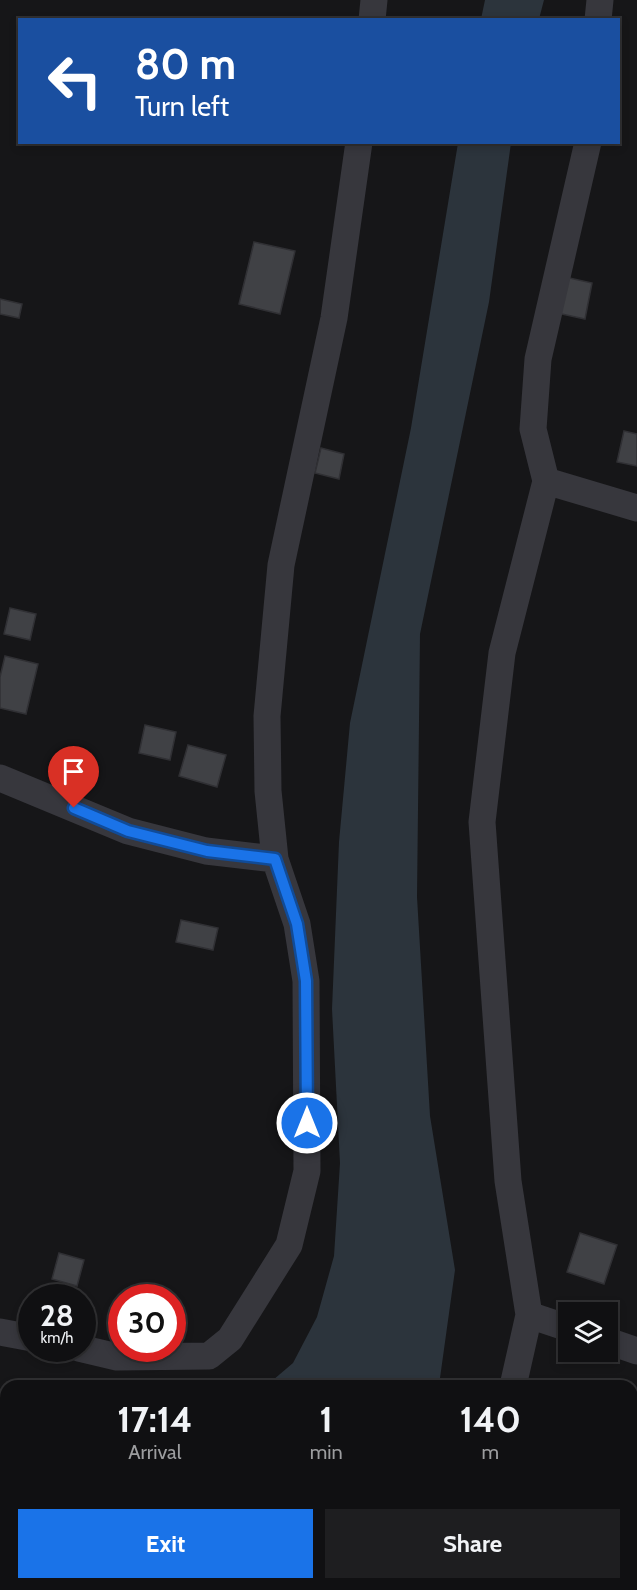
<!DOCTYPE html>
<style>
body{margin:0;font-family:Cabin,sans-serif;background:#1e1e20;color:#f1f3f6;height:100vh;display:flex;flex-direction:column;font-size:22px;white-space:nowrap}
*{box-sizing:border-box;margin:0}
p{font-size:20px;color:#9c9d9f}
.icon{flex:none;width:33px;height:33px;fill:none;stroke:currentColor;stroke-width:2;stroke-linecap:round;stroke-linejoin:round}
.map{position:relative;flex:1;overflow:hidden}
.drawer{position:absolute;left:0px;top:1380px;width:638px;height:210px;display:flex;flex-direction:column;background:#101012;border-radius:18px 18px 0 0;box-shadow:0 3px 9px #0003,0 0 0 2px #303032}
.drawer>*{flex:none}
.top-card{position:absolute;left:18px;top:18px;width:602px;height:126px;border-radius:0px;box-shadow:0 3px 9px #0003,0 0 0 2px #303032;background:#1a4fa0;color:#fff;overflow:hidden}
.fabs{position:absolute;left:558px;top:1302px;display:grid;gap:12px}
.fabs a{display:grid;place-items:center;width:60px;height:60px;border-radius:0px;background:#101012;box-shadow:0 3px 9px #0003,0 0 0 2px #303032;font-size:30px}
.speed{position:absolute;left:18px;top:1284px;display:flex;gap:12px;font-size:30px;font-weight:700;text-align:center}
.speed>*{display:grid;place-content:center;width:78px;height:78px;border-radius:50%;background:#101012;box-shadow:0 3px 9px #0003,0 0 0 2px #303032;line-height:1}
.speed small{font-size:15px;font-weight:400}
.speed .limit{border:9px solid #d22;background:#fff;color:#111}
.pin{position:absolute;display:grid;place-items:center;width:51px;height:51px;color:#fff;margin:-62px -26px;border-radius:50% 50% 50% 0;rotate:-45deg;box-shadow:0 0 6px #0007}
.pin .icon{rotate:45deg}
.me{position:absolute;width:66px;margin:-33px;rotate:0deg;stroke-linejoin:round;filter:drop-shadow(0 0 4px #0008)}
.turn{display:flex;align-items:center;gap:21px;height:126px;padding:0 18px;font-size:27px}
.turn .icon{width:78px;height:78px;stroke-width:2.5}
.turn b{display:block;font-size:42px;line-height:51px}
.eta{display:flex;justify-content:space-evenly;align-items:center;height:102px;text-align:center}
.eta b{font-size:36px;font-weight:700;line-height:42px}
.cta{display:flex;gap:12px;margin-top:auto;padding:12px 18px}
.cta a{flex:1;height:69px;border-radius:0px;background:#1a73e8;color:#fff;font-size:24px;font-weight:700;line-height:69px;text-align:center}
.cta a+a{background:#1e1e20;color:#f1f3f6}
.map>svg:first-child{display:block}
.water{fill:#2c343c}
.building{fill:#404145;stroke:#303034;stroke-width:1.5}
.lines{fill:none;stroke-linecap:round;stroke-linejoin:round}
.minor{stroke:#37373d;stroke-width:27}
.route-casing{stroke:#114b97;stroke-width:15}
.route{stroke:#1a73e8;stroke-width:10}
</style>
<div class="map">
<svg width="637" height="1590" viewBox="0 0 637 1590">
<rect width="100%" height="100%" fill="#161618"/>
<path class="water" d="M485,0H544L539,19H481Z
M458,143H511L489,302L420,634L417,897L430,1116L455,1270L440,1378L435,1386H266L293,1363L317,1317L334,1256L340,1163L332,1009L339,842L350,723L411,428Z
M0,1395L6,1396V1496L0,1494Z"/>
<path class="building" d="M254,242L295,251L280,314L239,304Z
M565,277L592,283L585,319L557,313Z
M0,299L22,304L19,318L0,314Z
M624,431L637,434V466L617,462Z
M321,448L344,454L339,479L315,473Z
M10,608L36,614L30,640L4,634Z
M5,656L38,664L26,714L0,708V677Z
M145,725L176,732L170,760L139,753Z
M188,745L226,755L217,787L179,776Z
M181,920L218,928L213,950L176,942Z
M580,1233L617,1245L604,1284L567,1272Z
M59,1253L84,1260L77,1286L52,1279Z"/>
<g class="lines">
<path class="minor" d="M372,20L374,0
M598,20L600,0
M546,481L637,508
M0,778L128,831L206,851L275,859
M568,1328L529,1315L508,1181L482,822L502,653L546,481L533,429L538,359L588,142
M0,1332L32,1338
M608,1341L637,1351
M79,1348L117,1357L209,1356L230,1339L289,1245L307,1171L306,981L297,924L275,859L268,791L267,716L281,565L334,318L359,142
M513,1386L529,1315
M0,1551L6,1552
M144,1584L159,1587L268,1588L276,1584
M564,1584L570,1590"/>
</g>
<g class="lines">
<defs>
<path id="route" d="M74,808L128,831L207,851L275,859L297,924L306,981L307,1123"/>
</defs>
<use href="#route" class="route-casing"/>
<use href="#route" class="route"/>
</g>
</svg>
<div class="fabs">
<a><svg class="icon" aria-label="layers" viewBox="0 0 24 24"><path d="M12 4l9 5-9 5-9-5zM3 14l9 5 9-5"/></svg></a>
</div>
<div class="speed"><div>28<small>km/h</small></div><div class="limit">30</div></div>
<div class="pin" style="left:74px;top:808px;background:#d93025"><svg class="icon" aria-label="arrive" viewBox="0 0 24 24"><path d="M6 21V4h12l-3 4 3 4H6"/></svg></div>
<svg class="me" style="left:307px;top:1123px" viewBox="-20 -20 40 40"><circle r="17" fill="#1a73e8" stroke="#fff" stroke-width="3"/><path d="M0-11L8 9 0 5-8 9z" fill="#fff"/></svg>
<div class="top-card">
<div class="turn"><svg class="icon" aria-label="left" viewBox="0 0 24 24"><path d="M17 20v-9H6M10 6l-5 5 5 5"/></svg><div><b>80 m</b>Turn left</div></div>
</div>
<section class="drawer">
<div class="eta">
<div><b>17:14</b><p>Arrival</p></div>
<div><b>1</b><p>min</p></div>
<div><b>140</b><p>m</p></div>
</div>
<div class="cta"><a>Exit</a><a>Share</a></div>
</section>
</div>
